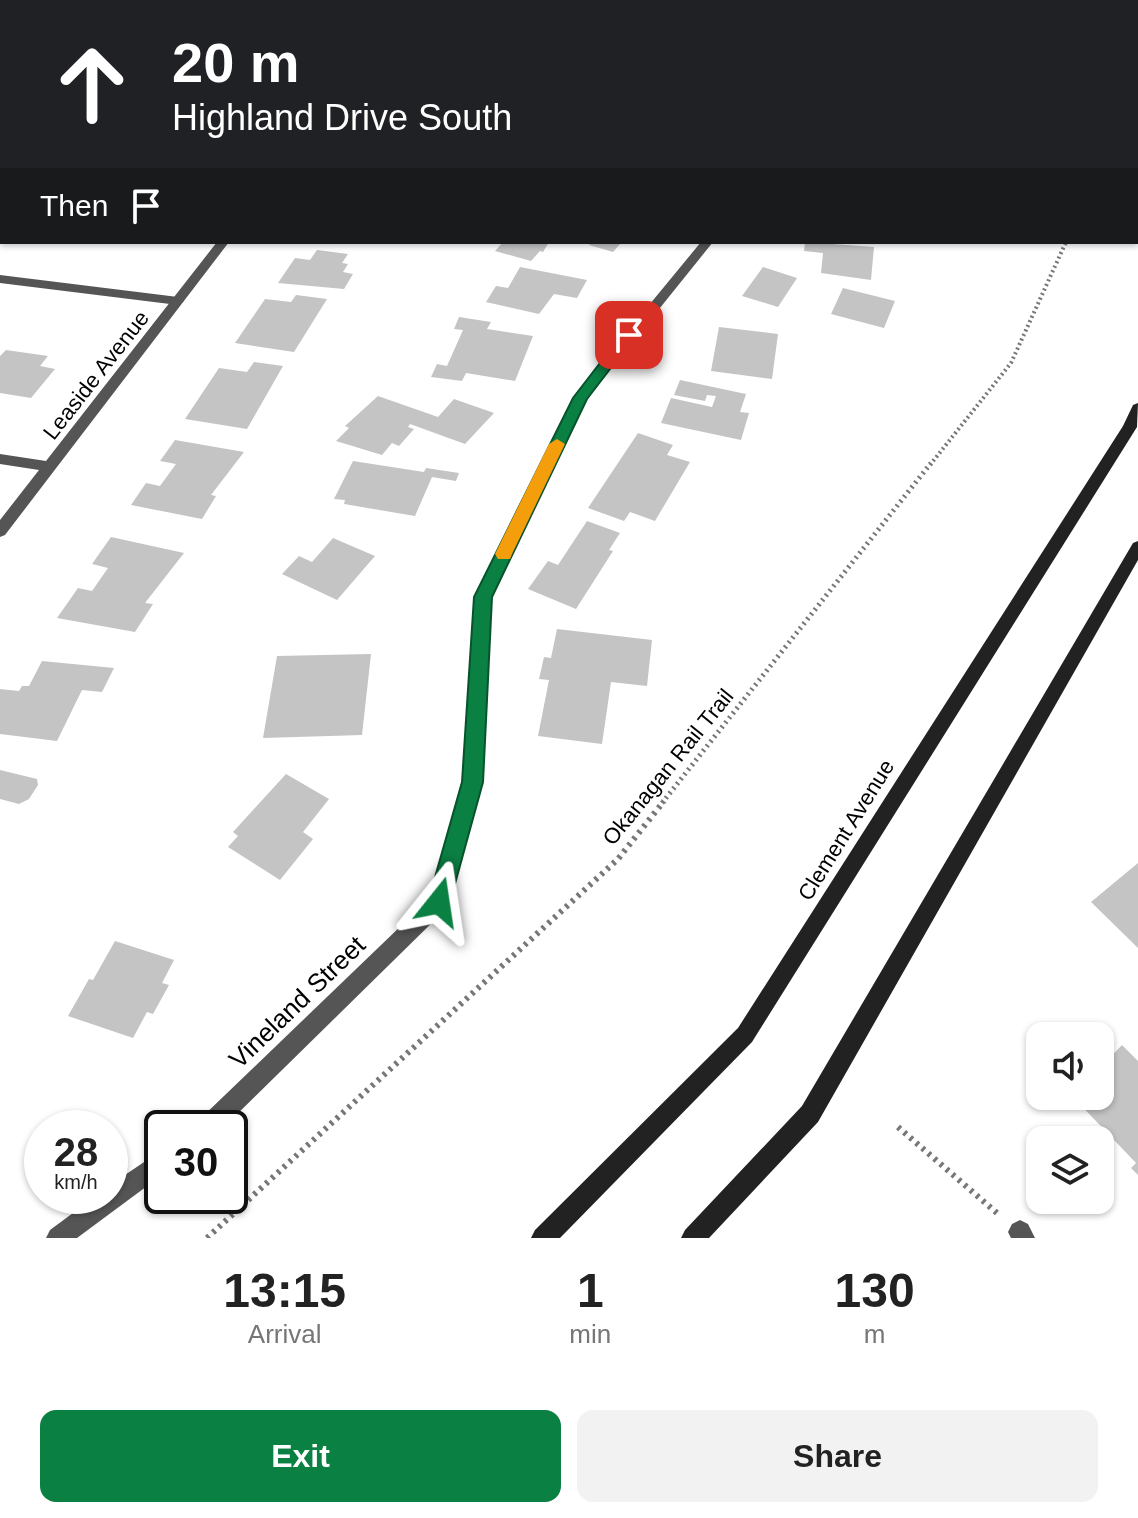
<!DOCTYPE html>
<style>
body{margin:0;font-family:Arial,sans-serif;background:#f2f2f2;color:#222;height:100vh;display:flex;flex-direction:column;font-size:30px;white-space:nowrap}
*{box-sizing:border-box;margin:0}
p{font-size:26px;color:#767676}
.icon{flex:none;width:44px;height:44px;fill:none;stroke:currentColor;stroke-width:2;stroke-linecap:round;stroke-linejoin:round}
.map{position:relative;height:1238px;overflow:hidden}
.panel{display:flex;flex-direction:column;background:#fff;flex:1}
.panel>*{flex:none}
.guide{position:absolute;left:0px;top:0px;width:1138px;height:244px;box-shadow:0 2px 6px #0004;background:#202124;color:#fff;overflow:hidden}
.fabs{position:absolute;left:1026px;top:1022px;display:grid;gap:16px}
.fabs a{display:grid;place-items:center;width:88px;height:88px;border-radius:16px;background:#fff;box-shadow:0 2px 6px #0004;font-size:40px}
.speed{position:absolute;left:24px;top:1110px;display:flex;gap:16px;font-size:40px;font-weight:700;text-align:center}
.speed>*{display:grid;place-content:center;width:104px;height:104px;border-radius:50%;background:#fff;box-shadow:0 2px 6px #0004;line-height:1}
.speed small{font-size:20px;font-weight:400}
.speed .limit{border:4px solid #111;border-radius:12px;background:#fff;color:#111}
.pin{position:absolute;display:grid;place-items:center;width:68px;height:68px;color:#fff;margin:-34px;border-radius:16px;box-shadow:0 4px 12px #0006}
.me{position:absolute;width:88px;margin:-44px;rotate:15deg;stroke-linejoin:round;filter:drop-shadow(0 0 6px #0008)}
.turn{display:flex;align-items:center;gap:28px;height:168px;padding:0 40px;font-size:36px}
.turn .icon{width:104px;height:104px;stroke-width:2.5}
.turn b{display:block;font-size:56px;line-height:68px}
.then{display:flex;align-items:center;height:76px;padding:0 40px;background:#0003;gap:16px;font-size:30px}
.eta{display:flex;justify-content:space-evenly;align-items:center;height:136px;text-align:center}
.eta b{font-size:48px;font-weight:600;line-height:56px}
.primary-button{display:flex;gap:16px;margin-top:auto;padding:16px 40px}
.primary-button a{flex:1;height:92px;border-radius:16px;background:#0b8043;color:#fff;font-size:32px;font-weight:600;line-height:92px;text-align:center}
.primary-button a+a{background:#f2f2f2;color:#222}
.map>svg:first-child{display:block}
.building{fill:#c4c4c4}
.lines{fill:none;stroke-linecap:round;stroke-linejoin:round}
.path-far3{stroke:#777;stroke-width:3;stroke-dasharray:1 2;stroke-linecap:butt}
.path-far2{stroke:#777;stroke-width:4;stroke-dasharray:2 3;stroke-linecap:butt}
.path-far1{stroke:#777;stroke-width:5;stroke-dasharray:2 4;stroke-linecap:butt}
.path{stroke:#777;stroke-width:6;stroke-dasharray:3 5;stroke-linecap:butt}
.service{fill:#555;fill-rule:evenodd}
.minor{fill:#555;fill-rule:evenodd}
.secondary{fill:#222;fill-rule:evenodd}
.route{fill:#0b8043;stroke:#07532c;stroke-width:2}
.slow{fill:#f59e0b}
.labels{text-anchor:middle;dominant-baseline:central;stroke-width:6;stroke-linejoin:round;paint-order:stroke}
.street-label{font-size:22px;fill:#000;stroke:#fff}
.near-street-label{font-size:26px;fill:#000;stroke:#fff}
</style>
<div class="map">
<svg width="1138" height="1238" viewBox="0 0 1138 1238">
<rect width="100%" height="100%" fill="#fff"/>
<path class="building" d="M503,242H549L543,252L540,251L531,261L495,251Z
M592,242H626L620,244L613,252L589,245Z
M805,242L874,247L871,280L821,273L823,253L804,251Z
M317,250L348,254L342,263L348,264L343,272L353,274L344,289L278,283L295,258L310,260Z
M520,267L587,280L577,298L554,294L539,314L486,302L496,286L508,288Z
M763,267L797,278L778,307L742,296Z
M843,288L895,301L884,328L831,314Z
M296,295L327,299L294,352L235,343L265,299L291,302Z
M459,317L491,322L487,329L533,336L515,381L466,373L462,381L431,377L437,364L447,366L463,330L454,329Z
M719,327L778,334L772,379L711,371Z
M6,350L48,356L40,366L55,369L31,398L0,393V356Z
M254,362L283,366L247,429L185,419L219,368L247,372Z
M680,380L746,394L740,412L749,413L741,440L661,423L671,398L712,407L716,396L707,395L705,401L674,395Z
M378,396L438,417L454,399L494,413L465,444L410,424L408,427L414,429L399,446L392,443L382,455L336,441L349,428L345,426Z
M638,433L673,445L667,455L690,462L655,521L630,512L624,521L588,508Z
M175,440L244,452L211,495L216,496L202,519L131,505L146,483L160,486L176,464L160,461Z
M353,461L424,472L426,468L459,473L456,481L432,477L415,516L344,504L345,500L334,499Z
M587,521L620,533L609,550L613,551L576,609L528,589L548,561L558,565Z
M111,537L184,553L145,603L153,604L135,632L57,618L78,588L92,591L108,568L92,564Z
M333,538L375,556L337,600L282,574L299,556L312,562Z
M557,629L652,640L647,686L611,682L602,744L538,736L549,680L539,679L544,657L551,658Z
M371,654L362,735L263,738L277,656Z
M42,661L114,668L102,692L82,690L57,741L0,734V689L19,691L22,686H29Z
M0,770L37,779L38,785L29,799L19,804L0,799Z
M286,774L329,799L303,832L313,839L280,880L228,847L238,836L233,832Z
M1138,863V948L1091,902Z
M115,941L174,960L162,983L169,985L153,1014L147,1012L133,1038L68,1016L89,979L93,980Z
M1122,1045L1138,1061V1175L1131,1168L1136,1163L1072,1096H1100V1068Z"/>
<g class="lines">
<path class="path-far3" d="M1136,84L1138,80"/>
<path class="path-far2" d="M930,465L1011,363L1066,242"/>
<path class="path-far1" d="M662,803L931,463"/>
<path class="path" d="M898,1127L997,1213
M207,1238L618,859L664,801"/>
<path class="service" d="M0,275L178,297L184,301L178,305L0,283Z"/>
<path class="minor" d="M659,0H671L672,2H661Z
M935,0H944L945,2H936Z
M0,149H2V155H0Z
M217,242H229L5,535L0,537V520L39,470L0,464V454L46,461Z
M701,242H713L586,400L491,597L482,782L446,909L223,1128H196L199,1120L431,897L464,782L475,597L575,395Z
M162,1150V1175L77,1238H46L50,1230L96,1196H110V1185Z
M1020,1220L1028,1224L1035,1238H1011L1008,1232L1012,1224Z"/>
<path class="secondary" d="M1138,403L1137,427L752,1042L560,1238H531L535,1230L738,1028L1123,426L1133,405Z
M1138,541V560L818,1122L709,1238H681L685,1230L802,1106L1133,543Z"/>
</g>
<path class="route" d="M629,331L636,335L587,399L492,597L483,782L450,902L447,910L439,913L432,910L428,902L462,782L474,597L573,398L624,332Z"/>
<path class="slow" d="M557,439L565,444L512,554L510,559H498L495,554L549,444Z"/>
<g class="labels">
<g class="street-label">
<text transform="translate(96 375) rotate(-52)">Leaside Avenue</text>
<text transform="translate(668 767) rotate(-51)">Okanagan Rail Trail</text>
<text transform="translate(846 830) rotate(-58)">Clement Avenue</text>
</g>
<g class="near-street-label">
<text transform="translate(297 1002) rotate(-44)">Vineland Street</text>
</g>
</g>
</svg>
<div class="fabs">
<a><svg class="icon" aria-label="sound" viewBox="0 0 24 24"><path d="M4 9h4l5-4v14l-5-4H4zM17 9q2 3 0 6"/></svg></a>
<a><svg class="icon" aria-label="layers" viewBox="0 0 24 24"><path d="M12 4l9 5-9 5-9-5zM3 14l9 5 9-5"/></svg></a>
</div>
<div class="speed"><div>28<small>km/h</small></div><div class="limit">30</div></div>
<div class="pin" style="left:629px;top:335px;background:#d93025"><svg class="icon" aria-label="arrive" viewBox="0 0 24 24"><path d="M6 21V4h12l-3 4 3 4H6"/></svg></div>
<svg class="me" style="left:439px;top:902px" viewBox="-20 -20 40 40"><path d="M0-17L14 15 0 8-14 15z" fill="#0b8043" stroke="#fff" stroke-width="4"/></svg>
<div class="guide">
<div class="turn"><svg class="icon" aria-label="ahead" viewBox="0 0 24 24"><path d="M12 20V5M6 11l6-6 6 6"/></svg><div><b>20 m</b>Highland Drive South</div></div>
<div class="then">Then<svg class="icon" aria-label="arrive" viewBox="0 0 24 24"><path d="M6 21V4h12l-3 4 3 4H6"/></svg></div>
</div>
</div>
<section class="panel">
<div class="eta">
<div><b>13:15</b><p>Arrival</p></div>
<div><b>1</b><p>min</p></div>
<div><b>130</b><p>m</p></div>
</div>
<div class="primary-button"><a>Exit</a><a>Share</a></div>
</section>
